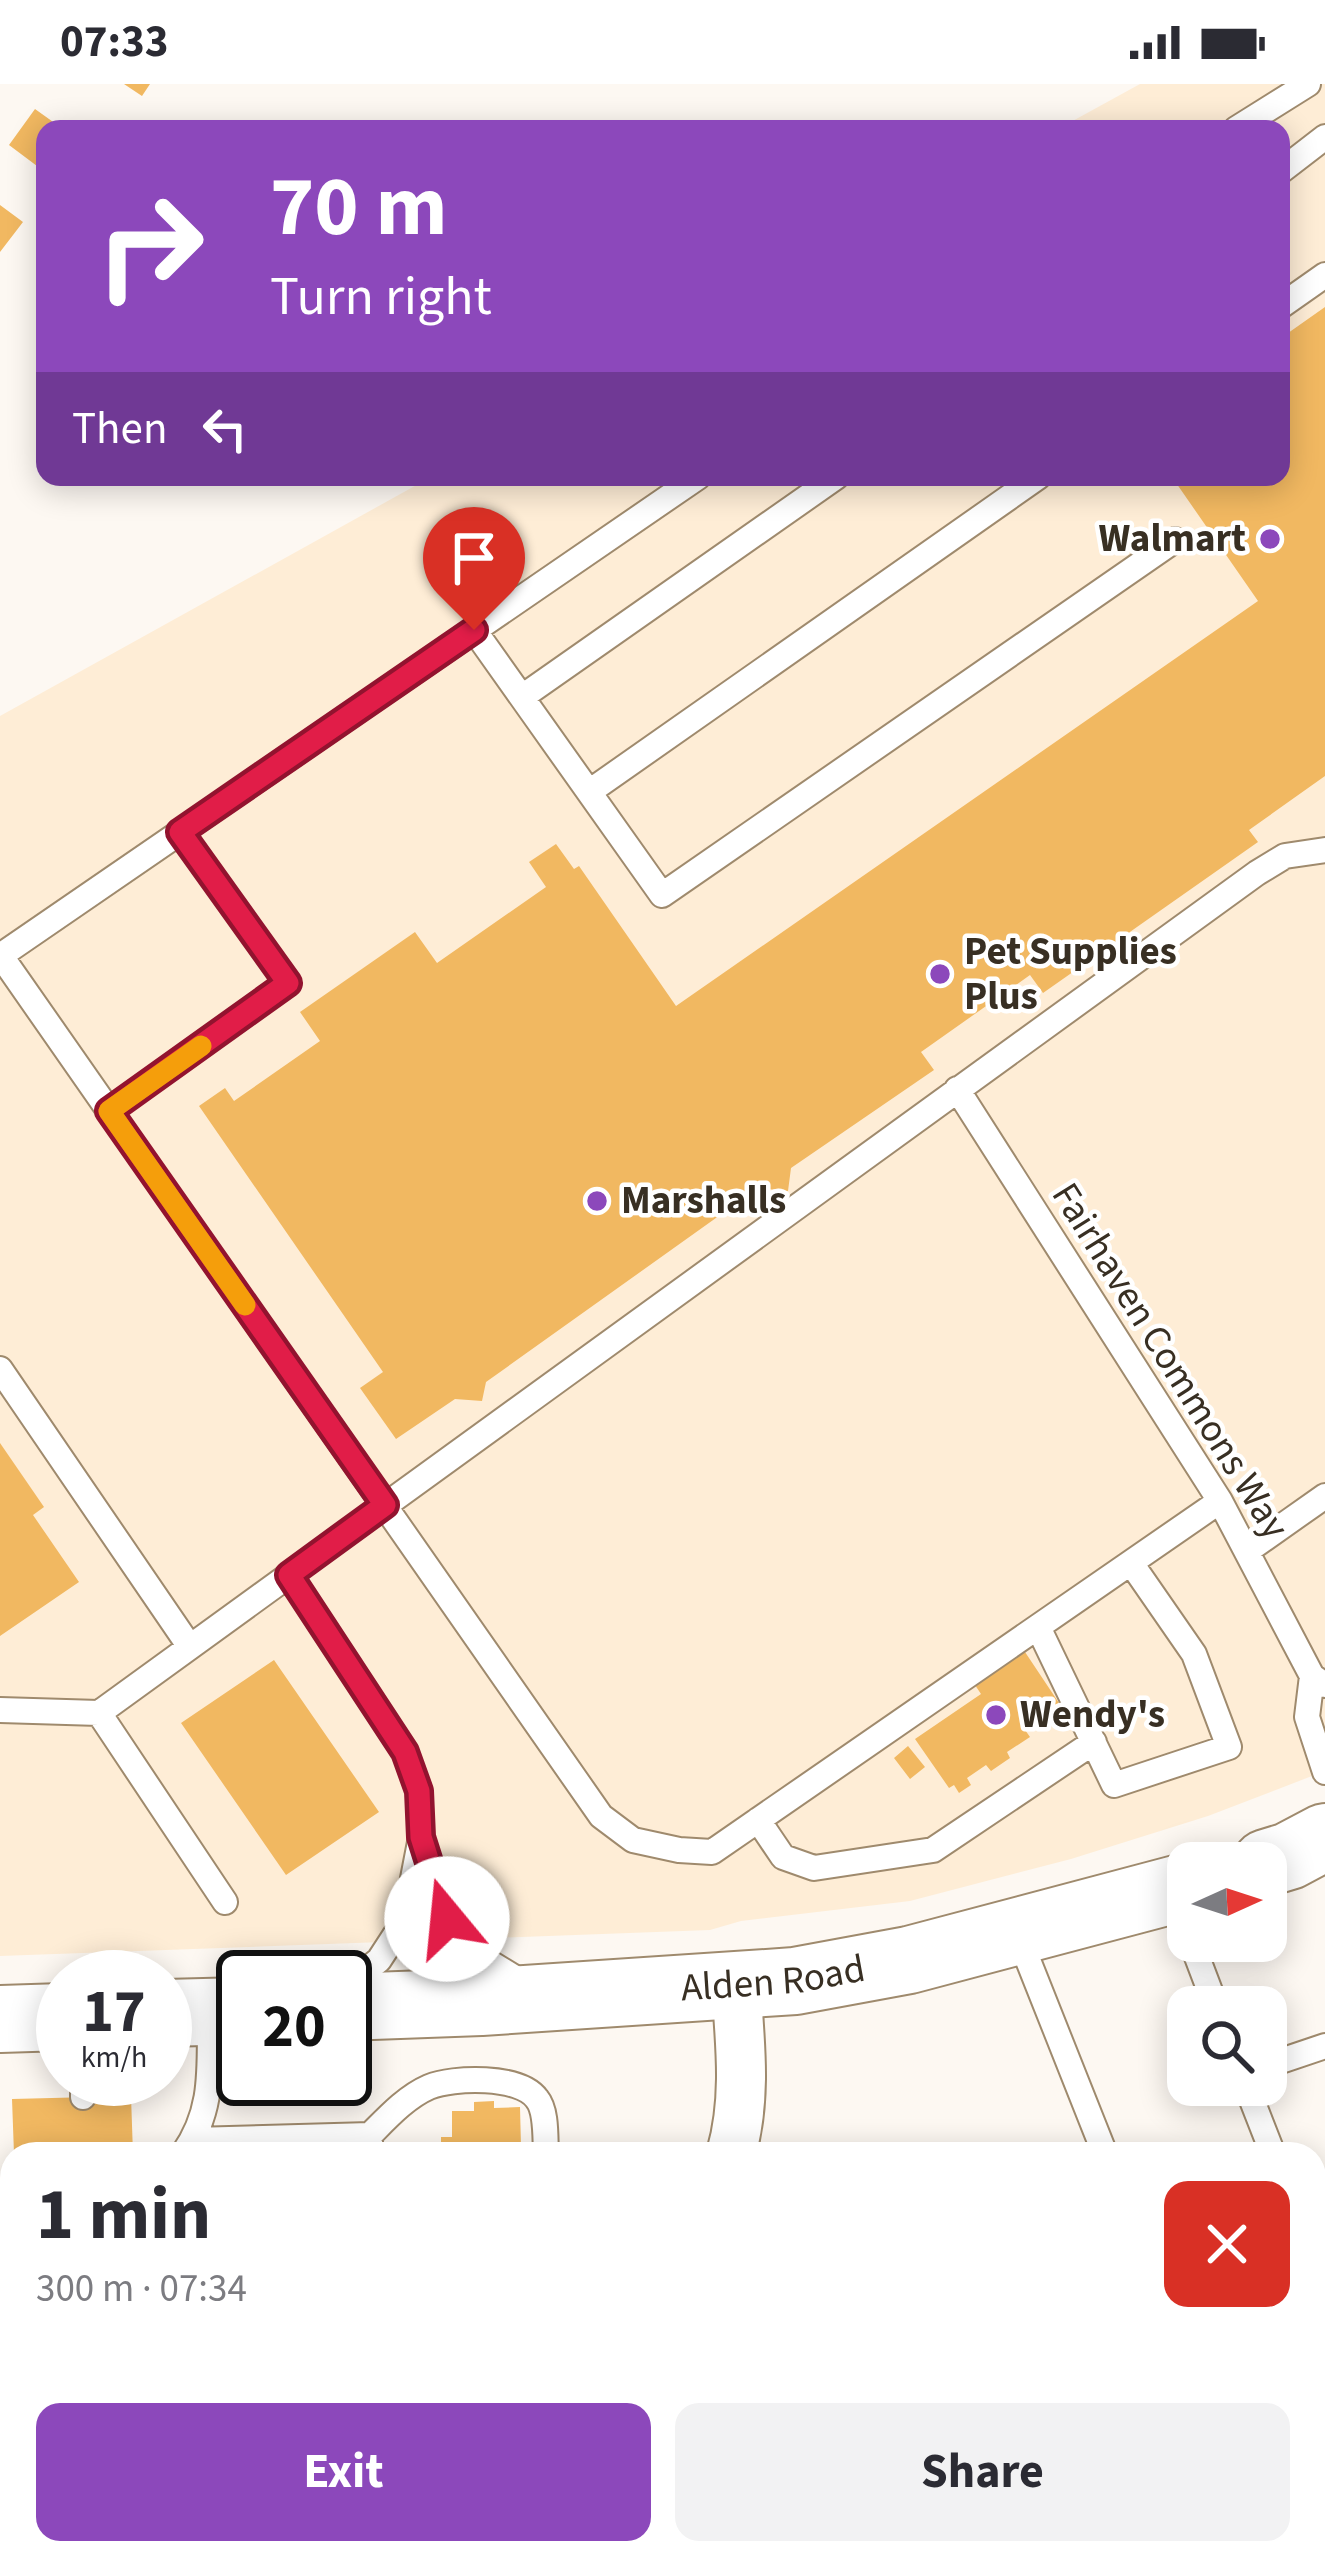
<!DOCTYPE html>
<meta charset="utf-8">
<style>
body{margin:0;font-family:"Source Sans 3",sans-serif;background:#f2f2f3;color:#2b2b33;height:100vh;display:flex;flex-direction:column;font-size:45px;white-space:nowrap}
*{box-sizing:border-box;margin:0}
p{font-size:39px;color:#7c7c81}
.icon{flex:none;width:66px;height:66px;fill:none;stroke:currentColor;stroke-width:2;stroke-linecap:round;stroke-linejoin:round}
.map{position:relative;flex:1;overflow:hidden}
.details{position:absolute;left:0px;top:2058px;width:1326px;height:423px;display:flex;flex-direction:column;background:#fff;border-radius:36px 36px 0 0;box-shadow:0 6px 30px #0003}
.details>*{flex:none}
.banner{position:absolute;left:36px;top:36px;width:1254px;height:366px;border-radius:24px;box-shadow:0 6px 30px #0003;background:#8c48bb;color:#fff;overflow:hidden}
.needle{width:78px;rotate:87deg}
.controls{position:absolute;left:1167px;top:1758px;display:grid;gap:24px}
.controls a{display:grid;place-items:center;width:120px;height:120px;border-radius:24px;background:#fff;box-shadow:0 6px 30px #0003;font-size:60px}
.speed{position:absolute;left:36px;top:1866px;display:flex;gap:24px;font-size:60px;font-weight:700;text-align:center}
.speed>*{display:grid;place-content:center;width:156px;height:156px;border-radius:50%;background:#fff;box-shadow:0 6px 30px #0003;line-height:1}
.speed small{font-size:30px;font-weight:400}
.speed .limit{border:6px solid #111;border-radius:18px;background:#fff;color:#111}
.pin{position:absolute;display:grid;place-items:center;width:102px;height:102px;color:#fff;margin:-123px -51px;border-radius:50% 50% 50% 0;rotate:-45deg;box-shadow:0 0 12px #0007}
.pin .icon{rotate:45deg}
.me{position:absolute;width:132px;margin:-66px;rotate:343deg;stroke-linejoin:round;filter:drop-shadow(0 0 9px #0008)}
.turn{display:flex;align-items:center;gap:42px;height:252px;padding:0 36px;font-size:54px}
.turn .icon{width:156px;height:156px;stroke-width:2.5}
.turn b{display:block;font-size:84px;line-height:102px}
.then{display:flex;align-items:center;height:114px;padding:0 36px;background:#0003;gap:24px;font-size:45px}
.round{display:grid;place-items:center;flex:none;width:126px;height:126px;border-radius:24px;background:#f2f2f3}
.overview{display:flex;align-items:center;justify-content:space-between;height:204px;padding:0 36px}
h1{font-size:72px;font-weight:700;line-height:90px}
.cta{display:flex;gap:24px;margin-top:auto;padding:24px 36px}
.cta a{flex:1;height:138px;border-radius:24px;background:#8c48bb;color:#fff;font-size:48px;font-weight:700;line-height:138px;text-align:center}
.cta a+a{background:#f2f2f3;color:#2b2b33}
.status{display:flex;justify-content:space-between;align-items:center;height:84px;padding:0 60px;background:#fff;direction:ltr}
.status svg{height:33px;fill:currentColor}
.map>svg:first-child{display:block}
.built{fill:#feedd6}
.building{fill:#f1b861}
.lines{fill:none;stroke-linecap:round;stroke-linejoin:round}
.service-casing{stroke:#9f8a6d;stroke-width:28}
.minor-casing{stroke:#9f8a6d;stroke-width:52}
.secondary-casing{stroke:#9f8a6d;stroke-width:70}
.service{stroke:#fff;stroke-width:24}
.minor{stroke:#fff;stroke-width:48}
.secondary{stroke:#fff;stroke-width:66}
.route-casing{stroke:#92132f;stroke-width:30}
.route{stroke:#e11d48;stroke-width:21}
.slow{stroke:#f59e0b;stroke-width:21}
.poi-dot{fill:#8c48bb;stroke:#fff;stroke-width:4.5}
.labels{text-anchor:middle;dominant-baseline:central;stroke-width:9;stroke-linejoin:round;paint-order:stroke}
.poi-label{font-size:39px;font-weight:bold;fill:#382f23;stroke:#fff;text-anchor:start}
.street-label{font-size:39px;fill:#382f23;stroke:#fff}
</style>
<div class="status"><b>07:33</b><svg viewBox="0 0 49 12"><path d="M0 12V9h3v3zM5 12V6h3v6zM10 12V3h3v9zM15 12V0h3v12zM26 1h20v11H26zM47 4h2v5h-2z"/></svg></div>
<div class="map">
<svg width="1325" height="2479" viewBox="0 0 1325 2479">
<rect width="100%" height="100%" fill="#fdf8f2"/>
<path class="built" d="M1140,0H1325V1687L1208,1732L1071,1775L910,1817L741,1837L710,1846L0,1872V632L431,393H1281V45H1058Z"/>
<path class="building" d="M124,0H150L142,12Z
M35,25L56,40L45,45V88L9,61Z
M0,121L23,138L0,168Z
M1325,223V692L1249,746L1258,758L1043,909L1030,891L921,968L934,986L791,1084L788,1107L758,1104L486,1298L482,1317L455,1315L396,1355L360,1304L383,1288L199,1022L225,1004L234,1017L320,957L300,928L415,848L437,879L546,803L529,778L556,760L574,785L579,782L676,922L1258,517L1172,393H1281V254Z
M0,1359L44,1423L33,1431L79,1498L0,1552Z
M1025,1568L1059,1619L1023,1643L1030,1653L1007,1668L1010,1674L991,1687L986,1681L967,1694L971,1701L959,1709L954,1701L949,1704L915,1655L981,1610L975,1601Z
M274,1576L379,1728L286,1791L181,1639Z
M908,1662L925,1683L910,1695L894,1674Z
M131,2012L133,2070H14L12,2015Z
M494,2017V2024L520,2023L521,2063H532V2070H441V2053H452V2027H474V2018Z
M1074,2469H1124L1099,2479H1078Z"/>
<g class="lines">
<defs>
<path id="service" d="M1236,45L1308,0
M1281,87L1325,53
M1281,222L1325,191
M474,546L662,811L1175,456
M522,613L836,393
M589,708L1038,393
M0,872L698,393
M1,872L601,1732L633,1756L679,1766L712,1768L1220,1417
M957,1005L1220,1417L1312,1592L1325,1601
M109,1027L288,899L180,748
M0,1285L190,1563
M1247,1467L1325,1412
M289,1491L405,1668L419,1707L421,1753L405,1836L379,1876L345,1903
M1038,1543L1114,1701L1229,1663L1194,1570L1131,1479
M1312,1592L1307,1633L1325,1688
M0,1626L99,1629L1257,789L1285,772L1325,766
M99,1629L225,1818
M758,1736L783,1773L814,1784L933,1766L1094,1658
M422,1756L447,1835L461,1861L525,1900
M1018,1851L1105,2070
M1191,1857L1216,1923
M1266,1982L1325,1962
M83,1995V2013
M1246,2001L1273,2070
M370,2051C387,2034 406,2013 429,2003C453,1993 520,1991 537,2015C547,2027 545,2054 546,2070
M193,2056L370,2051V2070
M183,2070C215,2025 209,1982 210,1929
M0,2114L12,2126
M1314,2173L1325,2201
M165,2469L174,2479
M430,2469L431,2479
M800,2469L804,2479
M1013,2469L1017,2479
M1211,2479L1236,2469"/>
<path id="minor" d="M731,2070C747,2015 740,1957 736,1901
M0,2465L12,2460"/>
<g id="secondary">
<path d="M1266,1779L1289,1772L1325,1753"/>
<path id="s1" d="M345,1923L481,1918L795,1897L909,1876L1188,1802"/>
<path d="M165,1929L243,1927"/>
<path d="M0,1935L63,1933"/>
</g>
</defs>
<use href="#service" class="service-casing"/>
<use href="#minor" class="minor-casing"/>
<use href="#secondary" class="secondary-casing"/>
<use href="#service" class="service"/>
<use href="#minor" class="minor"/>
<use href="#secondary" class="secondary"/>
</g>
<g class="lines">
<defs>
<path id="route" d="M447,1835L421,1753L419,1707L405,1668L289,1491L385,1421L109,1027L288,899L180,748L474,546"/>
</defs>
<use href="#route" class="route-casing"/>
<use href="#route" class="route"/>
<path class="slow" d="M201,962L109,1027L245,1221"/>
</g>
<g class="poi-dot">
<circle cx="1270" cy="455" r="12"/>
<circle cx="940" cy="890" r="12"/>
<circle cx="597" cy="1117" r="12"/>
<circle cx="996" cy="1631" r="12"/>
</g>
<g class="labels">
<g class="poi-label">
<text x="1246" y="455" text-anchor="end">Walmart</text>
<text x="964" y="868">Pet Supplies<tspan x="964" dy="45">Plus</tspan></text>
<text x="621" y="1117">Marshalls</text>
<text x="1020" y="1631">Wendy's</text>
</g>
<g class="street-label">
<text transform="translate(1170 1277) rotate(58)">Fairhaven Commons Way</text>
<text stroke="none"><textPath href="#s1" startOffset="429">Alden Road</textPath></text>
</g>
</g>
</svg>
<div class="controls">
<a><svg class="needle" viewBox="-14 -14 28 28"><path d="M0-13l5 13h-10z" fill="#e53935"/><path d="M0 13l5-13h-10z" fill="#7c7c81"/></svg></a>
<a><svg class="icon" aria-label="search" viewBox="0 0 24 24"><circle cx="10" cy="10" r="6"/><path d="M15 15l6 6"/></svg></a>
</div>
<div class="speed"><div>17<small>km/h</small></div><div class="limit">20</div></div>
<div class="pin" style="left:474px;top:546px;background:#d93025"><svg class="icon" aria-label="arrive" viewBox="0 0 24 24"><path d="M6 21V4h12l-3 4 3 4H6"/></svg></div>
<svg class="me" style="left:447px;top:1835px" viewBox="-20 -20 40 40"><circle r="19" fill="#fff"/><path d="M0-13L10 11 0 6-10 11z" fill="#e11d48"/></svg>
<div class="banner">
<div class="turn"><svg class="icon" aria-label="right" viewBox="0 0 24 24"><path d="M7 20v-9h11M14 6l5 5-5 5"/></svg><div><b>70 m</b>Turn right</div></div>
<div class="then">Then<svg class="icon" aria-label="left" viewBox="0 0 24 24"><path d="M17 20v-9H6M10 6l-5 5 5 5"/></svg></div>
</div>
<section class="details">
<div class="overview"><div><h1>1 min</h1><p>300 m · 07:34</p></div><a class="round" style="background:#d93025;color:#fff"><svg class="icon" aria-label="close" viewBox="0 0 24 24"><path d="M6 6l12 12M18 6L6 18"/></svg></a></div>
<div class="cta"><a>Exit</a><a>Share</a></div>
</section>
</div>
